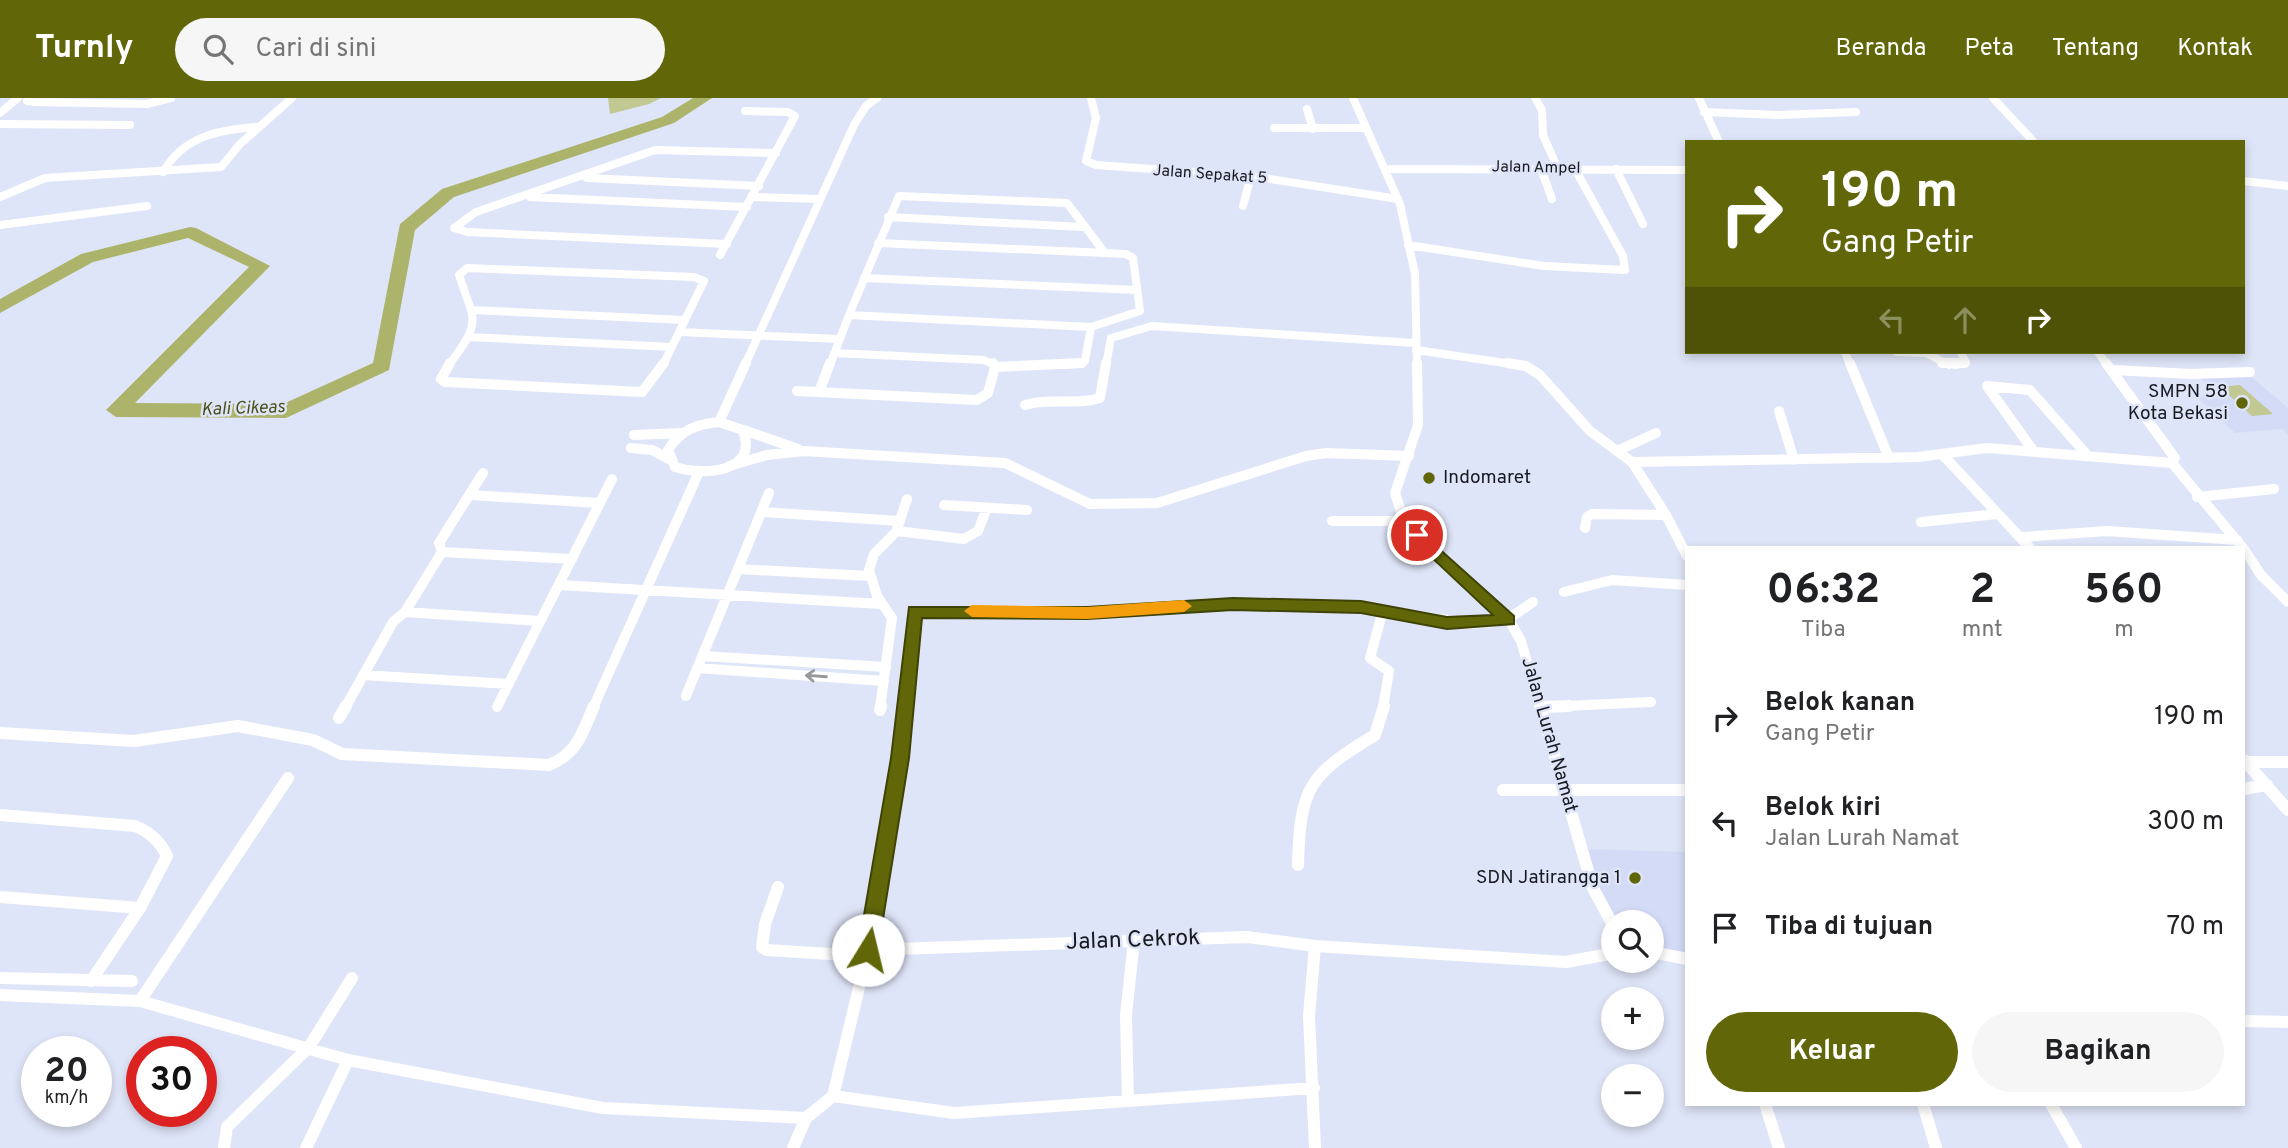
<!DOCTYPE html>
<html lang="id">
<meta charset="utf-8">
<style>
body{margin:0;font-family:Overpass,sans-serif;background:#f6f6f6;color:#202124;height:100vh;display:flex;flex-direction:column;font-size:26px;white-space:nowrap}
*{box-sizing:border-box;margin:0}
p{font-size:23px;color:#757577}
.icon{flex:none;width:38px;height:38px;fill:none;stroke:currentColor;stroke-width:2;stroke-linecap:round;stroke-linejoin:round}
.map{position:relative;flex:1;overflow:hidden}
.sheet{position:absolute;left:1685px;top:448px;width:560px;height:560px;display:flex;flex-direction:column;background:#fff;border-radius:0px;box-shadow:0 4px 10px #0003}
.sheet>*{flex:none}
.top-card{position:absolute;left:1685px;top:42px;width:560px;height:214px;border-radius:0px;box-shadow:0 4px 10px #0003;background:#616708;color:#fff;overflow:hidden}
.tools{position:absolute;left:1601px;top:812px;display:grid;gap:14px}
.tools a{display:grid;place-items:center;width:63px;height:63px;border-radius:50%;background:#fff;box-shadow:0 4px 10px #0003;font-size:35px}
.speed{position:absolute;left:21px;top:938px;display:flex;gap:14px;font-size:35px;font-weight:700;text-align:center}
.speed>*{display:grid;place-content:center;width:91px;height:91px;border-radius:50%;background:#fff;box-shadow:0 4px 10px #0003;line-height:1}
.speed small{font-size:18px;font-weight:400}
.speed .limit{border:10px solid #d22;background:#fff;color:#111}
.pin{position:absolute;display:grid;place-items:center;width:60px;height:60px;color:#fff;margin:-30px;border:4px solid #fff;border-radius:50%;box-shadow:0 2px 7px #0007}
.me{position:absolute;width:77px;margin:-38px;rotate:9deg;stroke-linejoin:round;filter:drop-shadow(0 0 5px #0008)}
.turn{display:flex;align-items:center;gap:24px;height:147px;padding:0 21px;font-size:32px}
.turn .icon{width:91px;height:91px;stroke-width:2.5}
.turn b{display:block;font-size:49px;line-height:60px}
.lanes{display:flex;align-items:center;height:66px;padding:0 21px;background:#0003;justify-content:center;gap:35px;direction:ltr}
.lanes .off{opacity:.35}
.eta{display:flex;justify-content:space-evenly;align-items:center;height:119px;text-align:center}
.eta b{font-size:42px;font-weight:700;line-height:49px}
.cta{display:flex;gap:14px;margin-top:auto;padding:14px 21px}
.cta a{flex:1;height:80px;border-radius:42px;background:#616708;color:#fff;font-size:28px;font-weight:700;line-height:80px;text-align:center}
.cta a+a{background:#f6f6f6;color:#202124}
ul{padding:0;list-style:none}
li{display:flex;align-items:center;gap:21px;height:105px;padding:0 21px}
li div{flex:1}
li b{display:block;font-size:26px}
li em{font-style:normal}
header{display:flex;align-items:center;gap:42px;box-sizing:border-box;height:98px;padding:0 35px;background:#616708;color:#fff}
header strong{font-size:33px}
nav{display:flex;gap:38px;margin-inline-start:auto;font-size:24px}
.search{width:490px;height:63px;background:#f6f6f6;display:flex;align-items:center;gap:18px;box-sizing:border-box;padding:0 24px;border-radius:38px;color:#757577;font-size:26px}
.map>svg:first-child{display:block}
.built{fill:#d3dbf6}
.green{fill:#c1c891}
.lines{fill:none;stroke-linecap:round;stroke-linejoin:round}
.river{fill:#acb46c;fill-rule:evenodd}
.street-far2{stroke:#fff;stroke-width:8}
.street-far1{stroke:#fff;stroke-width:10}
.street{stroke:#fff;stroke-width:12}
.oneway{stroke:#97989b}
.route{fill:#616708;stroke:#3f4305;stroke-width:2}
.slow{fill:#f59e0b}
.poi-dot{fill:#616708;stroke:#dfe5f8;stroke-width:2.5}
.labels{text-anchor:middle;dominant-baseline:central;stroke-width:5;stroke-linejoin:round;paint-order:stroke}
.far-street-label{font-size:16px;fill:#181a21;stroke:#dfe5f8}
.far-water-label{font-size:18px;font-style:italic;fill:#4b501b;stroke:#dfe5f8}
.poi-label{font-size:19px;fill:#181a21;stroke:#dfe5f8;text-anchor:end}
.street-label{font-size:19px;fill:#181a21;stroke:#dfe5f8}
.near-street-label{font-size:23px;fill:#181a21;stroke:#dfe5f8}
</style>
<header>
<strong>Turnly</strong>
<div class="search"><svg class="icon" aria-label="search" viewBox="0 0 24 24"><circle cx="10" cy="10" r="6"/><path d="M15 15l6 6"/></svg>Cari di sini</div>
<nav><a>Beranda</a><a>Peta</a><a>Tentang</a><a>Kontak</a></nav>
</header>
<div class="map">
<svg width="2288" height="1050" viewBox="0 0 2288 1050">
<rect width="100%" height="100%" fill="#dfe5f8"/>
<path class="built" d="M2248,276L2288,310V336L2282,331L2235,335L2197,299L2218,297L2200,280Z
M1587,751L1685,754L1687,857L1652,849V824H1615L1602,802Z"/>
<path class="green" d="M608,0H661L649,6L610,16Z
M2240,287L2273,316L2252,318L2220,289Z"/>
<g class="lines">
<path class="river" d="M693,0H712L674,25L454,99L415,132L389,272L286,320L116,319L106,312L249,169L188,140L93,164L0,215V201L81,156L190,129L196,130L270,168L135,305L283,306L373,265L400,126L442,91L662,19Z"/>
<path class="street-far2" d="M29,0L27,3L34,4L147,6L171,0
M1091,0L1096,20L1086,63L1096,67L1251,78L1398,101
M1353,0L1400,106L1415,176L1417,267
M1535,0L1542,12L1543,37L1558,71
M1699,0L1719,44
M1993,0L2034,44
M1307,11L1313,31
M1704,14L1778,17L1856,14
M0,15L18,0
M0,26L130,27
M1274,30H1364
M1385,71L1687,72
M1541,71L1552,101
M1616,71L1643,126
M163,74C184,38 218,32 257,29
M587,80L759,88
M2244,83L2288,88
M899,98L1067,105L1105,155L1126,156L1133,160L1140,213L1091,229L849,217Z
M0,99L45,80L221,69L240,46L292,0
M530,99L747,109
M753,99L820,101
M1243,108L1251,78
M888,119L1082,129
M0,127L147,108
M878,145L1105,155
M727,146L467,134L454,130L476,114L655,52L776,55
M1408,147L1544,168L1625,172L1623,158L1575,71
M720,157L795,18L788,14L745,13
M864,180L1137,192
M471,212L685,222
M471,212L459,177L467,170L694,179L704,183L663,267
M679,234L839,241
M468,239L671,249
M1416,252L1519,267
M1845,254L1850,267
M1897,254L1926,255L1949,267
M2098,254L2107,267
M834,255L984,262L994,267
M449,267C460,251 478,232 471,212
M745,267L854,27L866,8L877,0
M830,267L849,217
M1055,267L1081,266L1085,263L1091,229
M1106,267L1111,240L1152,228L1415,245
M1955,267L1966,265L1961,254"/>
<path class="street-far1" d="M450,265L441,281L445,284L642,294L664,265
M1417,265L1418,327L1395,395L1404,423L1443,464L1509,522L1521,543L1540,610
M1507,265L1526,268L1540,277L1590,333L1632,364L1918,359L1987,350L2172,365L2243,450
M1850,265L1889,360
M1942,265H1965
M2106,265L2175,360L2172,365
M995,269L1082,265
M2114,272L2191,276L2250,274
M797,293L977,302L988,295L995,269L993,265
M819,294L830,265
M1025,307C1050,299 1075,308 1100,300L1106,265
M1779,313L1794,362
M719,324L746,265
M719,324L743,332C759,375 704,378 675,369L668,352C680,332 697,326 719,324Z
M744,332L798,351
M634,337L681,335
M631,350L652,352L669,361
M2032,351L1987,288L2030,292L2087,357
M1617,353L1656,335
M1942,356L2030,450
M1632,364L1666,417L1687,458
M729,368L767,357L804,353L1005,365L1090,406L1157,405L1306,358L1326,355L1409,358
M470,397L600,405
M2197,399L2274,391
M944,407L1027,412
M761,414L900,423
M1332,423H1404
M1921,424L1997,416
M1585,430L1587,419L1592,416L1666,417
M897,433L964,441L978,433L987,410
M2022,439L2107,433L2237,442
M2244,451L2261,477L2288,504
M442,454L572,461
M738,471L869,478
M559,487L881,506
M1564,494L1612,482L1687,487
M1383,512L1370,560L1389,573L1383,610
M405,514L540,523
M703,558L886,569
M697,570L884,583
M363,577L509,586
M686,598L769,395
M497,609L612,381
M1543,609L1651,604
M345,610L393,524L405,514L442,454L439,445L483,375
M593,610L698,376
M880,610L892,520L877,498L869,472L874,456L896,434L907,401
M905,610L915,514L1078,515L1281,505L1360,509L1472,526L1494,524L1514,517L1533,504"/>
<path class="street" d="M1540,608L1593,790L1614,829
M1543,609L1569,608
M880,612L881,608
M339,620L346,608
M0,635L134,643L238,628L313,642L342,656L549,667C578,655 582,635 594,608
M2244,662L2288,712
M2246,664H2288
M2244,691L2267,687
M1503,692H1687
M0,717L135,728C150,734 160,743 167,758L140,810L91,883
M1298,767C1300,689 1309,677 1375,637L1384,608
M778,789L765,826L762,849L767,852L847,857L868,852L900,660L905,608
M0,799L140,810
M1315,848L1309,918L1315,1050
M1652,854L1687,861
M0,880L132,883
M0,897L140,903L348,962L603,1010L806,1020
M140,903L288,680
M2244,923L2288,924
M833,998L954,1015L1314,990
M1128,1003L1126,917L1134,842
M1765,1006L1779,1050
M1923,1006L1936,1050
M2051,1006L2076,1050
M224,1050L227,1029L309,949L352,880
M306,1050L348,962
M793,1050L806,1020L833,998L868,852L1247,839L1315,848L1566,864L1604,857L1614,851"/>
</g>
<defs><path id="oneway-shaft" d="M-6 0H5M1.5-3L5.5 0L1.5 3" fill="none" stroke-width="1.6" stroke-linecap="round" stroke-linejoin="round" transform="scale(1.75)"/></defs>
<use class="oneway" href="#oneway-shaft" transform="translate(816 578) rotate(-176)"/>
<path class="route" d="M1417,431L1514,518V526L1447,531L1361,515L1233,512L1087,521L922,520L909,660L878,852L875,859L868,861L861,859L858,852L891,660L909,509H1087L1233,500L1361,503L1447,519L1493,517L1412,441L1410,437Z"/>
<path class="slow" d="M1184,502L1192,508L1184,514L1087,521L972,519L964,513L972,507L1087,509Z"/>
<g class="poi-dot">
<circle cx="2242" cy="305" r="7"/>
<circle cx="1429" cy="380" r="7"/>
<circle cx="1635" cy="780" r="7"/>
</g>
<g class="labels">
<g class="far-street-label">
<text transform="translate(1536 70) rotate(1)">Jalan Ampel</text>
<text transform="translate(1210 77) rotate(4)">Jalan Sepakat 5</text>
</g>
<g class="far-water-label">
<text transform="translate(243 311) rotate(-2)">Kali Cikeas</text>
</g>
<g class="poi-label">
<text x="2228" y="294">SMPN 58<tspan x="2228" dy="22">Kota Bekasi</tspan></text>
<text x="1443" y="380" text-anchor="start">Indomaret</text>
<text x="1621" y="780">SDN Jatirangga 1</text>
</g>
<g class="street-label">
<text transform="translate(1549 637) rotate(74)">Jalan Lurah Namat</text>
</g>
<g class="near-street-label">
<text transform="translate(1133 843) rotate(-2)">Jalan Cekrok</text>
</g>
</g>
</svg>
<div class="tools">
<a><svg class="icon" aria-label="search" viewBox="0 0 24 24"><circle cx="10" cy="10" r="6"/><path d="M15 15l6 6"/></svg></a>
<a>+</a>
<a>−</a>
</div>
<div class="speed"><div>20<small>km/h</small></div><div class="limit">30</div></div>
<div class="pin" style="left:1417px;top:437px;background:#d93025"><svg class="icon" aria-label="arrive" viewBox="0 0 24 24"><path d="M6 21V4h12l-3 4 3 4H6"/></svg></div>
<svg class="me" style="left:868px;top:852px" viewBox="-20 -20 40 40"><circle r="19" fill="#fff"/><path d="M0-13L10 11 0 6-10 11z" fill="#616708"/></svg>
<div class="top-card">
<div class="turn"><svg class="icon" aria-label="right" viewBox="0 0 24 24"><path d="M7 20v-9h11M14 6l5 5-5 5"/></svg><div><b>190 m</b>Gang Petir</div></div>
<div class="lanes"><svg class="icon off" aria-label="left" viewBox="0 0 24 24"><path d="M17 20v-9H6M10 6l-5 5 5 5"/></svg><svg class="icon off" aria-label="ahead" viewBox="0 0 24 24"><path d="M12 20V5M6 11l6-6 6 6"/></svg><svg class="icon" aria-label="right" viewBox="0 0 24 24"><path d="M7 20v-9h11M14 6l5 5-5 5"/></svg></div>
</div>
<section class="sheet">
<div class="eta">
<div><b>06:32</b><p>Tiba</p></div>
<div><b>2</b><p>mnt</p></div>
<div><b>560</b><p>m</p></div>
</div>
<ul>
<li><svg class="icon" aria-label="right" viewBox="0 0 24 24"><path d="M7 20v-9h11M14 6l5 5-5 5"/></svg><div><b>Belok kanan</b><p>Gang Petir</p></div><em>190 m</em></li>
<li><svg class="icon" aria-label="left" viewBox="0 0 24 24"><path d="M17 20v-9H6M10 6l-5 5 5 5"/></svg><div><b>Belok kiri</b><p>Jalan Lurah Namat</p></div><em>300 m</em></li>
<li><svg class="icon" aria-label="arrive" viewBox="0 0 24 24"><path d="M6 21V4h12l-3 4 3 4H6"/></svg><div><b>Tiba di tujuan</b></div><em>70 m</em></li>
</ul>
<div class="cta"><a>Keluar</a><a>Bagikan</a></div>
</section>
</div>
